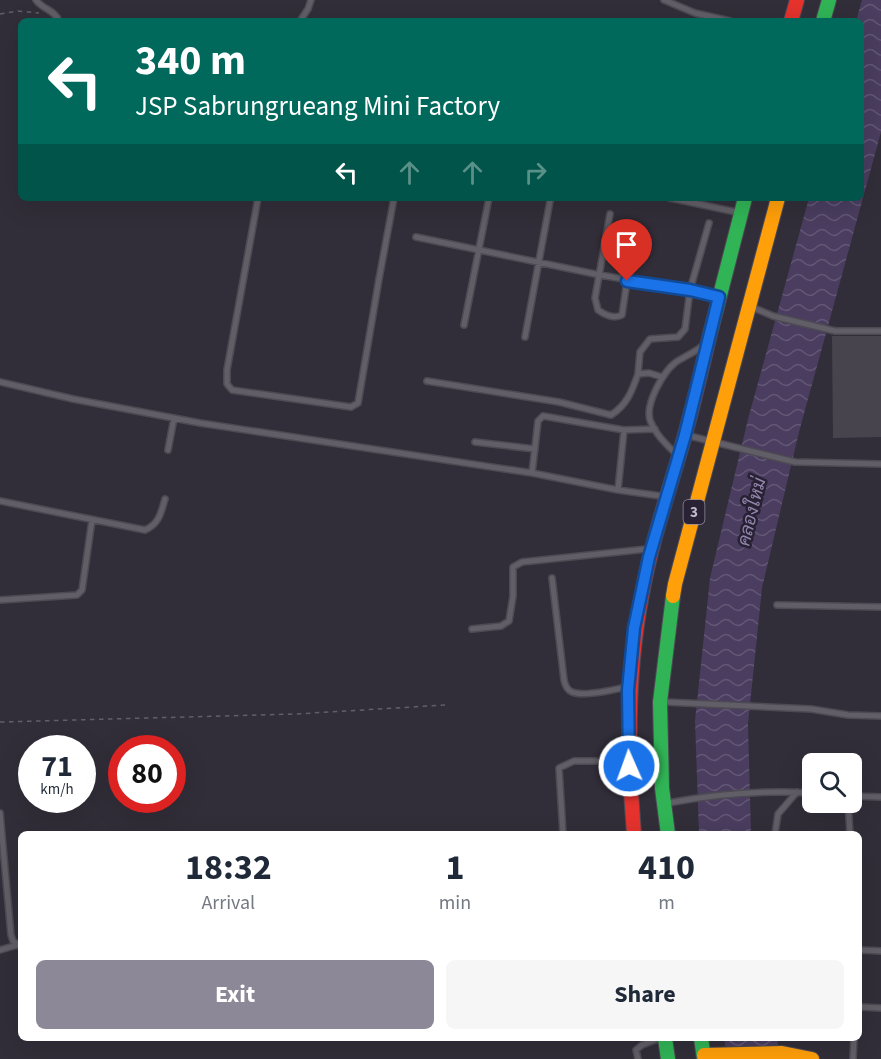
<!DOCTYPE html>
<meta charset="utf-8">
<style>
body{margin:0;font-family:"Source Sans 3",Sarabun,sans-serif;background:#f6f6f7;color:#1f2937;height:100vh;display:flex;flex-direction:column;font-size:22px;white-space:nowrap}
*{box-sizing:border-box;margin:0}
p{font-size:20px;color:#747a83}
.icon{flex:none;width:33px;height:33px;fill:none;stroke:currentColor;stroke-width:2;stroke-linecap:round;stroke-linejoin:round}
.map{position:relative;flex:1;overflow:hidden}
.sheet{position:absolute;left:18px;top:831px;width:844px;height:210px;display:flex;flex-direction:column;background:#fff;border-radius:9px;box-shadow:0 6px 24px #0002}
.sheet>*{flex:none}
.hud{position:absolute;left:18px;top:18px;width:846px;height:183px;border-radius:9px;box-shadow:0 6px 24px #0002;background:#00695c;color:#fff;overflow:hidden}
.tools{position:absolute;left:802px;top:753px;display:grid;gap:12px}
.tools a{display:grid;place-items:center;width:60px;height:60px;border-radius:9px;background:#fff;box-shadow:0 6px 24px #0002;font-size:30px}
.speed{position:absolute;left:18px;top:735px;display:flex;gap:12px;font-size:30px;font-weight:700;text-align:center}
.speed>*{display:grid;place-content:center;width:78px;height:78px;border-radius:50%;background:#fff;box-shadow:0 6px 24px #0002;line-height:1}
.speed small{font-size:15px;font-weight:400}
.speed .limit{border:9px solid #d22;background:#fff;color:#111}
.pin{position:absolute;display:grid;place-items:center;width:51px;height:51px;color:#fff;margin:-62px -26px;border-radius:50% 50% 50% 0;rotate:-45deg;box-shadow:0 0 6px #0007}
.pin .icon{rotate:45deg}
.me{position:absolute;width:66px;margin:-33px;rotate:358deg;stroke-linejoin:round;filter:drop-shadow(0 0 4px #0008)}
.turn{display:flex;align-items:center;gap:21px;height:126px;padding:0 18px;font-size:27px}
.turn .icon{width:78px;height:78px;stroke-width:2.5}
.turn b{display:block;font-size:42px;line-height:51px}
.lanes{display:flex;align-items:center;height:57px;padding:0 18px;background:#0003;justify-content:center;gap:30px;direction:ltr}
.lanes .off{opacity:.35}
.eta{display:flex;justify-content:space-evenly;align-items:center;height:102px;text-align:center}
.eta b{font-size:36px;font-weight:700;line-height:42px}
.primary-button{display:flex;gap:12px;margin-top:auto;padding:12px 18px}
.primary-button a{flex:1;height:69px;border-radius:9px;background:#8d8897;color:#fff;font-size:24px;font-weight:700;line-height:69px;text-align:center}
.primary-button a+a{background:#f6f6f7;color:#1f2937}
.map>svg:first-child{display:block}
.water{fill:url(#water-waves)}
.building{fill:#47444e}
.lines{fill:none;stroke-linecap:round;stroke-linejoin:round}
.lane-casing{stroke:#4d4a52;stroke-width:8}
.fast-casing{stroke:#4c4953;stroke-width:16}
.slow-casing{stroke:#4c4953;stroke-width:16}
.jam-casing{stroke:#4c4953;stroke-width:16}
.path{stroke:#615f67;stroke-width:1.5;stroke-dasharray:4.5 4.5;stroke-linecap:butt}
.lane{stroke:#615e67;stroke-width:5}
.fast{stroke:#30b455;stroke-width:14}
.slow{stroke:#ff9f0a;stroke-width:14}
.jam{stroke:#e5322d;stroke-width:14}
.route-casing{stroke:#114b97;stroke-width:15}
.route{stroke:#1a73e8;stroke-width:10}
.labels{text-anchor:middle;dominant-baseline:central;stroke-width:5;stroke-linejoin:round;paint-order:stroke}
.shield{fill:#282234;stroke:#928c9c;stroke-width:1.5}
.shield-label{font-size:15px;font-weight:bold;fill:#bfb9c9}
.water-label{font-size:18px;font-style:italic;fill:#9285ac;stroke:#282234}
</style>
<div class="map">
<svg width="881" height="1059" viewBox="0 0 881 1059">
<defs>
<pattern id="water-waves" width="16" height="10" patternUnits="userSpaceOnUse" patternTransform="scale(1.5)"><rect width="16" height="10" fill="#4a3d5f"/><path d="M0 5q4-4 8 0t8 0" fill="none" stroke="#625775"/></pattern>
</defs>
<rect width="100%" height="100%" fill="#312e39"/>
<path class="water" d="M862,0H881V132L799,432L762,588L748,724L751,834H699L695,721L710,578L748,419L809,198H861V21H856Z
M724,1038H777L780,1059H727Z"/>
<path class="building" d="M832,336H881V437L833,438Z"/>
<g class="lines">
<defs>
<path id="lane" d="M36,0C42,9 55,10 59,21
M664,0L695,13L730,21
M300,21L308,9L311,0
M258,198L227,370V384L232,390L351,407L358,403L379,279L394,198
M670,198L736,212
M610,214L595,298L598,310C605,315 614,319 622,315L627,281
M416,237L600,275L690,290L714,296
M754,308L773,316L835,331H881
M464,325L489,198
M525,337L550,201
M638,374L640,352L650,339L678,337L685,329L690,290L709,223
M427,381L559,402L611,415C627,405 632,391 638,374L649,373L662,377
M0,382L73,399L200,423L532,473L618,490L661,496
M690,436L795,462L881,464
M475,442L535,449
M168,450L174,418
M676,454C666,444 655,434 650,420C645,404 663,372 676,362C684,357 693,353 701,347
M532,473L538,421L543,416L624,430L655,429
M618,490L624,430
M0,501L145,530C159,524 161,513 165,499
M552,578L564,680C565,685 567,690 572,692C584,697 613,690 626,687
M0,600L77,595L82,590L92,520
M777,605L881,607
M472,629L501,626L509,621L513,596V567L522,562L647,549
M665,702L811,709L848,715L881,716
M852,796L881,797
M848,802L850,834
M668,803C716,794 765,790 813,793
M0,813L11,935L13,941L21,947
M563,834L559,768L574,761H596
M775,834L778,814L797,792
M0,950L17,945
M860,950L881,951
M860,1007L881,1008
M638,1059L636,1050L642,1045L660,1038
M853,1059L854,1038"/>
<path id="fast" d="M823,21L829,0
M710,334L745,198
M668,834L662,788L660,702L673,596
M665,1038L668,1059
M701,1038L704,1059"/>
<path id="slow" d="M673,596L675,584L778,198
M704,1055L782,1053L812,1059"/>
<path id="jam" d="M791,21L797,0
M634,834C627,753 627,673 642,594C651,544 667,497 681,449C692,411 701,372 710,334"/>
</defs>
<use href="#lane" class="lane-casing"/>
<use href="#fast" class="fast-casing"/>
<use href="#slow" class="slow-casing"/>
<use href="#jam" class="jam-casing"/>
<path class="path" d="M0,14L18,11L39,13
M0,722L296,714L445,705"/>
<use href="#lane" class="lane"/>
<use href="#fast" class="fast"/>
<use href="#slow" class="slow"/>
<use href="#jam" class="jam"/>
</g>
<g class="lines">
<defs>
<path id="route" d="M627,281L690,290L719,297L685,435L649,557L634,628L628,690L629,766"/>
</defs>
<use href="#route" class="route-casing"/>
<use href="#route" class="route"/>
</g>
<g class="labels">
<rect class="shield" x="683.5" y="500" width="21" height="24" rx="4.5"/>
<g class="shield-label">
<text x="694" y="512">3</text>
</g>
<g class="water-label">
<text transform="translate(752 512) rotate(-76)">คลองใหม่</text>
</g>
</g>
</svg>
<div class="tools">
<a><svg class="icon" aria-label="search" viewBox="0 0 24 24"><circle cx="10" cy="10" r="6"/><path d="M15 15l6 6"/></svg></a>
</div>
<div class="speed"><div>71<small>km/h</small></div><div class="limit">80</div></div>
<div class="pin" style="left:627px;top:281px;background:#d93025"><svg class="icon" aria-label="arrive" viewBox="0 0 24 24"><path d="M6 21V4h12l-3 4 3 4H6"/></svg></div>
<svg class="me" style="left:629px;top:766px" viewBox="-20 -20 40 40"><circle r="17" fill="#1a73e8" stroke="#fff" stroke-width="3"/><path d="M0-11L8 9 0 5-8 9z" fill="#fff"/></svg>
<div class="hud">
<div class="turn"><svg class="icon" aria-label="left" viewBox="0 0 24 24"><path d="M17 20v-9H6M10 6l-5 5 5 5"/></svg><div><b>340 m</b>JSP Sabrungrueang Mini Factory</div></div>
<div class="lanes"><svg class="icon" aria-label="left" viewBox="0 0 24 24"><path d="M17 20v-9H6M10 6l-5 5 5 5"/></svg><svg class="icon off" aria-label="ahead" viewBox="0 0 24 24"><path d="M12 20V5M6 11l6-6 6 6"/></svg><svg class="icon off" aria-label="ahead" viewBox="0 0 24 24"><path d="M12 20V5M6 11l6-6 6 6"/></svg><svg class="icon off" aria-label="right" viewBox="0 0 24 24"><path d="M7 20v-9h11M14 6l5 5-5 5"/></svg></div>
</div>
<section class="sheet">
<div class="eta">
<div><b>18:32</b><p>Arrival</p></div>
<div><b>1</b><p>min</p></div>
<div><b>410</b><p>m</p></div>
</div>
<div class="primary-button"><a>Exit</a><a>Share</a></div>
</section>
</div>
